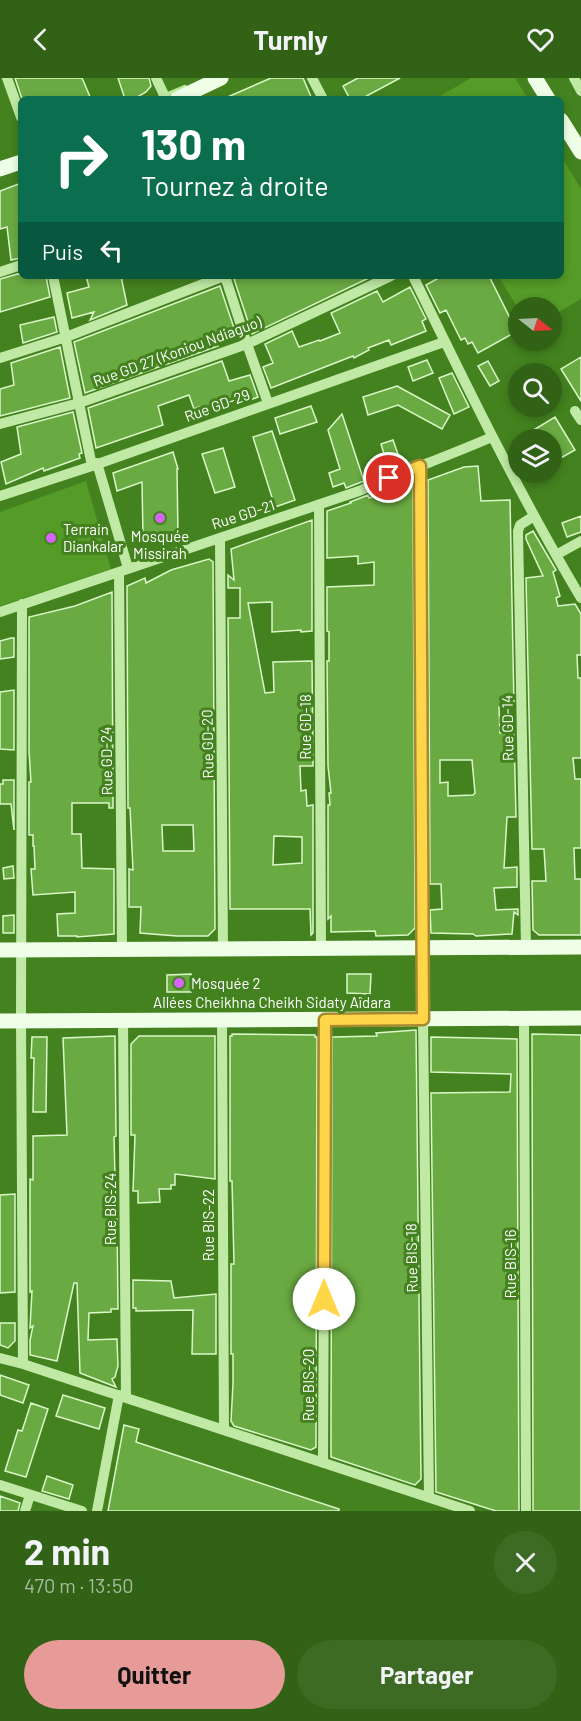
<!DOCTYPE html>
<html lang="fr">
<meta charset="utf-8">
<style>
body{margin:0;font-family:Barlow,sans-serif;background:#3d6b23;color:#f1f3f6;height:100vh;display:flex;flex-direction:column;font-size:22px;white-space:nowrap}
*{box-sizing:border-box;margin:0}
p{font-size:20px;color:#a8bca1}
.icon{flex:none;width:33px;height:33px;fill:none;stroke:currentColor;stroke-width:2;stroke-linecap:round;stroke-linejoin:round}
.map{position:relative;height:1433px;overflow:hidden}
.sheet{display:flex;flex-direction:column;background:#326216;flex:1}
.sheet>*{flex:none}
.top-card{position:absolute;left:18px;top:18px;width:546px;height:183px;border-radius:9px;box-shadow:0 3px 9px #0003;background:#0b6e4f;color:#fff;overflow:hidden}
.needle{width:39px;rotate:108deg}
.buttons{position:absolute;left:508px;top:219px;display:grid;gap:12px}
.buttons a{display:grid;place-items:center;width:54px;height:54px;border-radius:50%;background:#326216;box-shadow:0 3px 9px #0003;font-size:30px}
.pin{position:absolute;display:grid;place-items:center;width:51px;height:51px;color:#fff;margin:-26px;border:3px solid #fff;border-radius:50%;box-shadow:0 2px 6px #0007}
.me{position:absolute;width:66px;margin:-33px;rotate:0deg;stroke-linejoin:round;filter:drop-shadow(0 0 4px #0008)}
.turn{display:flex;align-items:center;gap:21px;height:126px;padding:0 24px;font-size:27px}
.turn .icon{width:78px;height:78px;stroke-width:2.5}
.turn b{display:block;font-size:42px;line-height:51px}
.then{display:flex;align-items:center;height:57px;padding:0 24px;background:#0003;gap:12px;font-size:22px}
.round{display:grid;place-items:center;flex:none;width:63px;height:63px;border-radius:32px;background:#3d6b23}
.head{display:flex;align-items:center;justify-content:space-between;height:102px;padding:0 24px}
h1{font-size:36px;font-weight:700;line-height:45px}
.button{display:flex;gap:12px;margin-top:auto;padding:12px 24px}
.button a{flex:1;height:69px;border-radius:36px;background:#e69b98;color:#111;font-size:24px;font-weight:700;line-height:69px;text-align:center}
.button a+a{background:#3d6b23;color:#f1f3f6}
header{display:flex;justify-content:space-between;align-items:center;height:78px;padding:0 24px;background:#326216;font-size:27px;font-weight:700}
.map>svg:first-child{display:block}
.green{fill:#549b27}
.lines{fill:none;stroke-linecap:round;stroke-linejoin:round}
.stream{stroke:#b9eb97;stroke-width:4.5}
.building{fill:#6aaa42;stroke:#daf7c8;stroke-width:1.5;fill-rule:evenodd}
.minor{stroke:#bfe9a4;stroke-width:10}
.major{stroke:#effee7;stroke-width:15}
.route-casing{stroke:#a68a30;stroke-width:15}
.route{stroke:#ffd54a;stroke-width:10}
.poi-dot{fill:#d763f8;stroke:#43821e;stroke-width:2}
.labels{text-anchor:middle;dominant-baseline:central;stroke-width:6;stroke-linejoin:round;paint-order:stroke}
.street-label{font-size:15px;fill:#fff;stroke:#43821e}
.poi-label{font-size:15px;fill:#fff;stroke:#43821e;text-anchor:start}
</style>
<header><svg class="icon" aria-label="back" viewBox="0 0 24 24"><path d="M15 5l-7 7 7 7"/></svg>Turnly<svg class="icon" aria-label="heart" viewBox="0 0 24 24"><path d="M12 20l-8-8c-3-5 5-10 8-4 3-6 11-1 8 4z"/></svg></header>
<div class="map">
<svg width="581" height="1433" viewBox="0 0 581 1433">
<rect width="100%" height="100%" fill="#43821e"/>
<path class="green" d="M471,0H515L528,21H435Z
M561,78L581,111V221L552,238V230H519V232L498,198H561Z
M86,403L111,491L0,528V434Z"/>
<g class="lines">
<path class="stream" d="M156,21L185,9"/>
</g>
<path class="building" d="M15,0H82L91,21H22Z
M118,0H149L151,8L146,14L134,21H125Z
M271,0H303L312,21H223Z
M358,0H400L361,21H350L343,8Z
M21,105V145L19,146L21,161V180L11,182L7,149L0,151V113Z
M21,195V198H46L50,219L0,234V201Z
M86,198H121L127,227L90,242L94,234L72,240L67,215L89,209Z
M242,198H371V199L252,256L234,201Z
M442,198H489L511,242L514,241L519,252L478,275L472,264L468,266L465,260L461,262L446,232L440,235L426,207Z
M220,208L237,259L217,266L218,268L85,315L74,264Z
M410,209L426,241L422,243L426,253L391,267L389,262L368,270L369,272L354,280L353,278L271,310L263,289L273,285L265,266L292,253L299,269L319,262L320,263L340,255L331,235L377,213L383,224Z
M54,239L57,254L23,265L20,247Z
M60,269L70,320L0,338V311L14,307L11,285Z
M581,279V323L561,291Z
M427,282L433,295L413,303L408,289Z
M222,283L229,303L250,297L258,319L243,325L242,321L200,333L199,329L194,331L189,317L158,328L163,347L96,370L88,330Z
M488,283L499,303L490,308L478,288Z
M452,295L469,329L454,336L439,300Z
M397,308L450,337L442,351L398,327L368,337L363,319Z
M311,328L317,344L280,356L275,340Z
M73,334L82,375L79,376L80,380L44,393L43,390L6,406L1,384L21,376L17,349Z
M342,336L364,403L346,410L344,405L333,409L329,395L340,391L328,352Z
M555,339L575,372L552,385V362H517Z
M272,353L295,422L275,429L253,359Z
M393,362L400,382L387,386L381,366Z
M223,370L235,409L215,415L202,376Z
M173,374L178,391H177L178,458L143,459L142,404L117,413L113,395Z
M478,388L481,423L510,422L514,628L499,629L500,655L504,654L505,658L514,657L516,739H507L504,790L517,789V809L494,810L496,832L518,831V837L514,834L512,856L476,858L473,856L431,855L430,832L442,831L441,806H430L428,402L464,389ZM440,682H472L475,715L473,717L448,718V704L440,705Z
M413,406L415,850L408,857L376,858L375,853L331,854V838L328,841V727H330L329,715H331L328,688L327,583H329V554L327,553V509L374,507V484L358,486V478L327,480V433L351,425L350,424L368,417L369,420Z
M581,438V454L567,459L562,445Z
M312,442V553L301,554V552L272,554V524L248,525L265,615L274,614L273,584L312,583L313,688H300L301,713L306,712L307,728L313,727V855L311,857L310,831H230L228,540H240V510H228V497L234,502L231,471ZM274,758L302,759V785L273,787Z
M533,453L556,492L553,494L560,518L556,520L558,528L575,526L581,536V577H577L578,600H581V680H573L575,701H581V770H574L575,801H581V857H539L533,852L532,803H546L544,771H532L526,500L543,498L526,461V457Z
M209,481L213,484L215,851L208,858H177L140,855L141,829H129V791L133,792L130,730H128L127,508L145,500L146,505L171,492ZM162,747H193L194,773H163Z
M112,514L113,730H109V725H72V756H81L82,790L114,791V856L77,859V858H58L57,836L75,835V814L33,817L31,791H35L34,768H33V757H29V704H31L29,673V539L75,528Z
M11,560H14V579L0,581V563Z
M14,612V672L0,671V614Z
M3,702H14V752L11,726H0V706H3Z
M13,788L14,800L4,801L3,790Z
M14,837V855H3V838Z
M191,896V914H167V897Z
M347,896H371L370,916L347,915Z
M416,952L421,1401L415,1407L331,1379V1357L332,959L377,958L376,955Z
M232,956L315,957V959H317L316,1369L311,1372L234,1348L231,1343L233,1306V1276H231V1186H234L232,1103H230V958H232Z
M532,956L581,957V1433H533Z
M115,958L116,1058L114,1059L116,1141H117L118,1231H111V1234L89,1235L88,1262L117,1261L118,1288L115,1299L112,1301L116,1309L80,1295L77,1205H74L57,1283L30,1277V1262L33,1248L30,1250L32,1213L30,1214V1101L33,1102V1058L67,1057L63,960Z
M139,958H215V1101L175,1096V1107H171V1111H159L160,1124L138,1125V1113H133L135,1057H131V966Z
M32,959H47L46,1034H33L34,980H31Z
M431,959L517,961L519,1433H496L436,1414L431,1015L510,1014L511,996L431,994Z
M15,1116V1214L0,1215V1117Z
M133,1202L171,1203L174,1220L216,1216V1276H192L193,1232L136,1233V1230H133Z
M0,1245H15V1263L8,1270L0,1267Z
M0,1297L29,1307L23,1325L0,1317Z
M63,1317L105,1330L99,1351L56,1338Z
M31,1325L48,1331L26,1399L5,1393L18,1352L22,1353Z
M124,1347L139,1351L136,1364L339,1431V1433H108Z
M47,1398L73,1407L69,1421L42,1413Z
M0,1418L20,1425L18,1433H0Z"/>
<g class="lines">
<path class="minor" d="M7,0L21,39
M156,0L166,21
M312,0L323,21
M574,0L581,13
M0,194L21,187
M53,198L92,388
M225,198L247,266L268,325
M413,198C466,307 519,416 581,520
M0,280L66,259L224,198
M575,333L581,342
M0,346L79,325L247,266L391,198
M97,385L128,490
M420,388L423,941L429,1419
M0,418L92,388L444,264
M319,427L321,870
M220,460L223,871
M556,477L581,463
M119,494L122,871
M22,526L21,943L23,1286
M0,534L359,413C403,394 448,378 492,359
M526,869L518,453L520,447L534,438
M524,939L526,1433
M222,942L224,1352
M123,943L126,1320
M0,1280L23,1286L470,1433
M323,1385L325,942
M0,1407L82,1433
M25,1433L30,1417
M97,1433L119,1317"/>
<path class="major" d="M535,0L548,21
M177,21L221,0
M561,42L581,74
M0,91L21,84
M0,872L581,869
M0,943L581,940"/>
</g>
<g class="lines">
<defs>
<path id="route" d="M324,1221L325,942L423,941L420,388L389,400"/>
</defs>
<use href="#route" class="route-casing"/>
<use href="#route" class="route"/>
</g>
<g class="poi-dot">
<circle cx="160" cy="440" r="6"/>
<circle cx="51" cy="460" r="6"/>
<circle cx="179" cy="905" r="6"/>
</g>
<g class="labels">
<g class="street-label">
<text transform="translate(177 273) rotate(-20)">Rue GD 27 (Koniou Ndiaguo)</text>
<text transform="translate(217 327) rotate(-20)">Rue GD-29</text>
<text transform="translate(243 436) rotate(-18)">Rue GD-21</text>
<text transform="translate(305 649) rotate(-90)">Rue GD-18</text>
<text transform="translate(507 650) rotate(-91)">Rue GD-14</text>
<text transform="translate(207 666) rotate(-91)">Rue GD-20</text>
<text transform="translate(106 683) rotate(-91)">Rue GD-24</text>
<text x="272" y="924">Allées Cheikhna Cheikh Sidaty Aîdara</text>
<text transform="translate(110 1131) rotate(-90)">Rue BIS-24</text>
<text transform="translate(208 1147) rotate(-90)">Rue BIS-22</text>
<text transform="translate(411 1180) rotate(-91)">Rue BIS-18</text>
<text transform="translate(510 1186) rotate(-90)">Rue BIS-16</text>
<text transform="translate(308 1307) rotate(-90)">Rue BIS-20</text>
</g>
<g class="poi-label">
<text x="63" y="451">Terrain<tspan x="63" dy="17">Diankalar</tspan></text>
<text x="160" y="458" text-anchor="middle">Mosquée<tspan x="160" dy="17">Missirah</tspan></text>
<text x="191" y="905">Mosquée 2</text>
</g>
</g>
</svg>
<div class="buttons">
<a><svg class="needle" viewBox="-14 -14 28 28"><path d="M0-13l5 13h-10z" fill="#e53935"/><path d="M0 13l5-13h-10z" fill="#a8bca1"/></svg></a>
<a><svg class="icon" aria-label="search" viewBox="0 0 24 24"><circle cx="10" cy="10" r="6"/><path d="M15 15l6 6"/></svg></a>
<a><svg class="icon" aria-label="layers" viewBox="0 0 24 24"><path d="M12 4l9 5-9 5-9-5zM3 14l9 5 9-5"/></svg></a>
</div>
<div class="pin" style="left:389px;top:400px;background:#d93025"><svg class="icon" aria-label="arrive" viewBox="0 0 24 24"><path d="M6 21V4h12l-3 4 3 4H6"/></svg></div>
<svg class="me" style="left:324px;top:1221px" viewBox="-20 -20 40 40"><circle r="19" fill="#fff"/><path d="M0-13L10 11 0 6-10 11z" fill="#ffd54a"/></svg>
<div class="top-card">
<div class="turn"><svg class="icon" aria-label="right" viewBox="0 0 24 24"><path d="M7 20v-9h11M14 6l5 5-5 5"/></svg><div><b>130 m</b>Tournez à droite</div></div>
<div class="then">Puis<svg class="icon" aria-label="left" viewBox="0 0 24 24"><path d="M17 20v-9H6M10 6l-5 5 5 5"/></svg></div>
</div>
</div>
<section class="sheet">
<div class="head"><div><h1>2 min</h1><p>470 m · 13:50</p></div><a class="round"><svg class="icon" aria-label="close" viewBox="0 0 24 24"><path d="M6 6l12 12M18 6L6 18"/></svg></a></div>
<div class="button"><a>Quitter</a><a>Partager</a></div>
</section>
